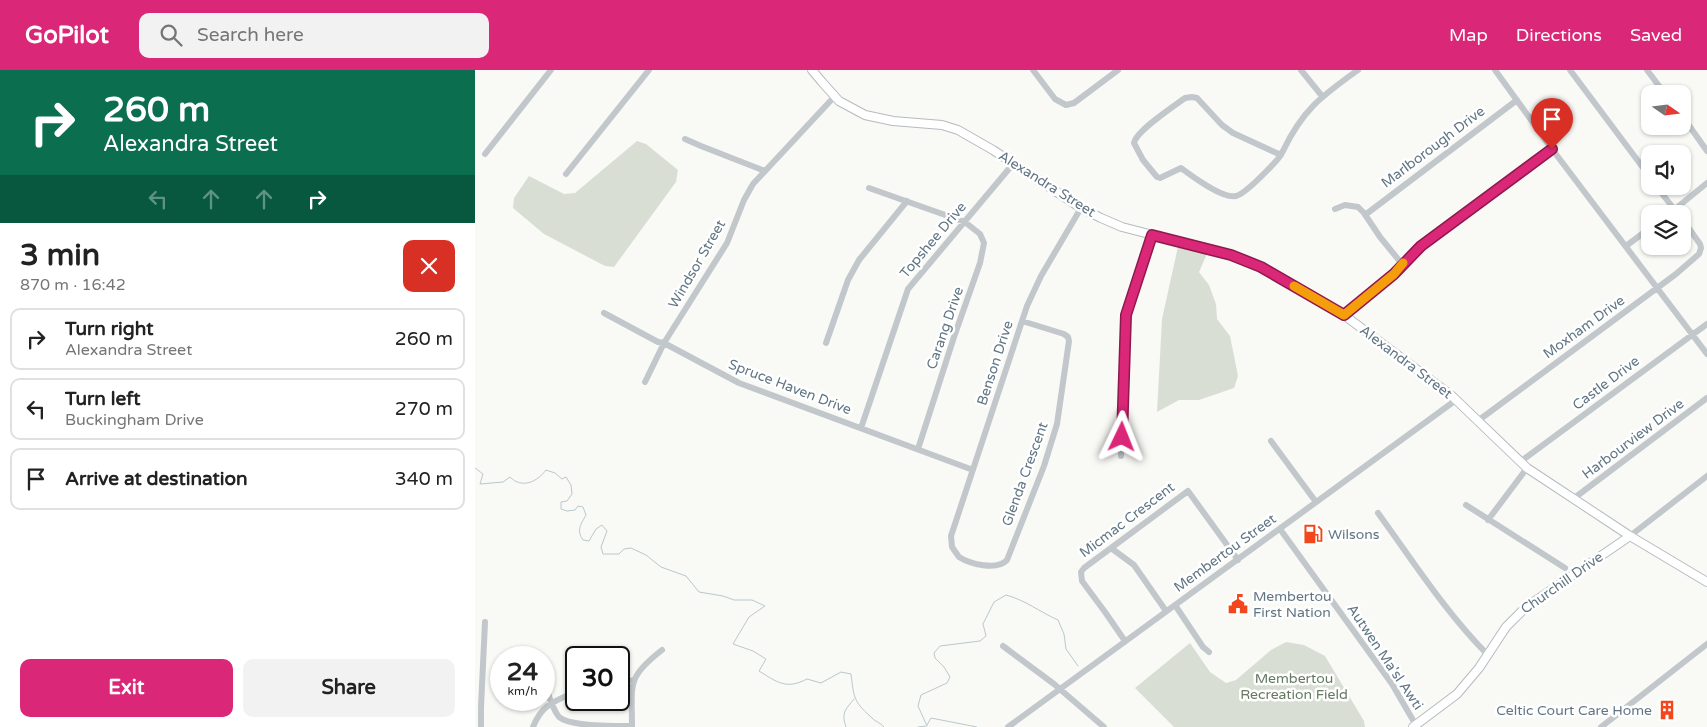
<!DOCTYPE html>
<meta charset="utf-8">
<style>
body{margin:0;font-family:"Varela Round",sans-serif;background:#f2f2f2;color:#222;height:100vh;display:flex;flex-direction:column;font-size:19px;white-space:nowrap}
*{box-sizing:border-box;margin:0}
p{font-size:16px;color:#767676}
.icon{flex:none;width:28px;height:28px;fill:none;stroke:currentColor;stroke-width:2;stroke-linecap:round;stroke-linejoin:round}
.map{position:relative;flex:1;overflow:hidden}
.side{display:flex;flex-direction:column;background:#fff;width:475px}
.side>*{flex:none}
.top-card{background:#0b6e4f;color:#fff;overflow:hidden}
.needle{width:32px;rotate:104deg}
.fabs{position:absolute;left:1166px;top:15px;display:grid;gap:10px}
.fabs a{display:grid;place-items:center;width:50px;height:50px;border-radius:10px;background:#fff;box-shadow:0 1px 4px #0004;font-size:25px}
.speed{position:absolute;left:15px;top:576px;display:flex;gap:10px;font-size:25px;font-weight:700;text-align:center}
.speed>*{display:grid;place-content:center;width:65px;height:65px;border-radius:50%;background:#fff;box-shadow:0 1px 4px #0004;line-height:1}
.speed small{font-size:12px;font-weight:400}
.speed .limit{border:2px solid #111;border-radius:8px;background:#fff;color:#111}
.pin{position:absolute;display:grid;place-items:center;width:42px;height:42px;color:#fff;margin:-51px -21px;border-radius:50% 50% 50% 0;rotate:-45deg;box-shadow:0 0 5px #0007}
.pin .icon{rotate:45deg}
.me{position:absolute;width:55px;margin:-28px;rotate:2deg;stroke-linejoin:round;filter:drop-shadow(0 0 4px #0008)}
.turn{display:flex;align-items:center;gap:18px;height:105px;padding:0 20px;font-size:22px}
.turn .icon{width:65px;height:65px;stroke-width:2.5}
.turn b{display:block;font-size:35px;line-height:42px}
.lanes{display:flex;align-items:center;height:48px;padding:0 20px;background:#0003;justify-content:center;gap:25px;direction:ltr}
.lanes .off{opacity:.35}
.round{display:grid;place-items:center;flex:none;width:52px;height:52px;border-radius:10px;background:#f2f2f2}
.headline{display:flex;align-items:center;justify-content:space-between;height:85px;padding:0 20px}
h1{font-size:30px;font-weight:700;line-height:38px}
.cta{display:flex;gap:10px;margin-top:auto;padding:10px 20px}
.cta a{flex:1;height:58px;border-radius:10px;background:#db2777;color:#fff;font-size:20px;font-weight:700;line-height:58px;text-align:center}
.cta a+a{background:#f2f2f2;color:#222}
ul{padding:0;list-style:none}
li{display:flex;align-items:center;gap:15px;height:62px;margin:0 10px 8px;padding:0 10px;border:2px solid #e0e0e0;border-radius:10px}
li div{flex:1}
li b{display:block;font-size:19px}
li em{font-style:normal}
header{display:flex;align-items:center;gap:30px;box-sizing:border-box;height:70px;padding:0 25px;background:#db2777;color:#fff}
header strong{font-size:24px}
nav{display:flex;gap:28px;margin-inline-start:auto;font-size:18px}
.search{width:350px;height:45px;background:#f2f2f2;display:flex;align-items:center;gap:12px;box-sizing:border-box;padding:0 18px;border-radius:10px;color:#767676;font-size:19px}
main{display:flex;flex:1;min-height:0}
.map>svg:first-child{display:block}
.green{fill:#d9ded5}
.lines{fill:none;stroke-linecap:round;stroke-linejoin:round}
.stream{stroke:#bac8cc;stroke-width:1}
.major-casing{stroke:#b5bbbf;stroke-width:10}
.minor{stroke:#c2c7cb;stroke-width:6}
.major{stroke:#fff;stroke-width:8}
.route-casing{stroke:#8e194d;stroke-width:12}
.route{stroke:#db2777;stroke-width:9}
.slow{stroke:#f59e0b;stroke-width:9}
.labels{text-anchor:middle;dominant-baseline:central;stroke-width:5;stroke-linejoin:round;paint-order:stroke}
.street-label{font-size:14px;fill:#617684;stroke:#fff}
.poi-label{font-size:14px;fill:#617684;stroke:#fff;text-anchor:start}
.park-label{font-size:14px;fill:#667a61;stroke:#fff}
</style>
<header>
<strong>GoPilot</strong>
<div class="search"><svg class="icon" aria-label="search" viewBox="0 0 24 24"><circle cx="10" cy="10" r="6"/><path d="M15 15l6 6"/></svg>Search here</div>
<nav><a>Map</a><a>Directions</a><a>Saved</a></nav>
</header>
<main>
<section class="side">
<div class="top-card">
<div class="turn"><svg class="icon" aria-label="right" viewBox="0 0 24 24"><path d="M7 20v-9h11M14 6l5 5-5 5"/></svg><div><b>260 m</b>Alexandra Street</div></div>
<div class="lanes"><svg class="icon off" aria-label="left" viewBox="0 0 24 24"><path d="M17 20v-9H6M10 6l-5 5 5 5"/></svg><svg class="icon off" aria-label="ahead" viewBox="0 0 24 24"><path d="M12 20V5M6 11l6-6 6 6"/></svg><svg class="icon off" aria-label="ahead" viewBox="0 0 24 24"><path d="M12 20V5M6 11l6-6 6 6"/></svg><svg class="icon" aria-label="right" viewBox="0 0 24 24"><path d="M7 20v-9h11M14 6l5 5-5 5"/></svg></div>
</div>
<div class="headline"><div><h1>3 min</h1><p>870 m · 16:42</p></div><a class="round" style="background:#d93025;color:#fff"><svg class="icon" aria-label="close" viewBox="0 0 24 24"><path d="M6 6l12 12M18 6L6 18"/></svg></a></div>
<ul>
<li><svg class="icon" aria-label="right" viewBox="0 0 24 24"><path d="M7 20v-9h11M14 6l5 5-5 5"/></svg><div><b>Turn right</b><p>Alexandra Street</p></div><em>260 m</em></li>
<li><svg class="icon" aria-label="left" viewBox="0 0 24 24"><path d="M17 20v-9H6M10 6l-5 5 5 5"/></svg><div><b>Turn left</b><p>Buckingham Drive</p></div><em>270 m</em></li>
<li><svg class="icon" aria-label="arrive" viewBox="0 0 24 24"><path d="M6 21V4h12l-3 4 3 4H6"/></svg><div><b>Arrive at destination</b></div><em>340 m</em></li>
</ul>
<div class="cta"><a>Exit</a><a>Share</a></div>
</section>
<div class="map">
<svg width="1232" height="657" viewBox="0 0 1232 657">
<rect width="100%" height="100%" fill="#f9f9f6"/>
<path class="green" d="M162,71L171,74L203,100L201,112L139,197L130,196L69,164L38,138L39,128L54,106L89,124L100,123Z
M704,172L734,179L724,202L734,215L741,234L742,249L755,266L763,306L759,318L724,330H704L682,342L687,249Z
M811,572L829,575L850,586L889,651L890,657H699L660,618L715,573L735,602L751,613L761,610L796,580Z"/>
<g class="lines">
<path class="stream" d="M0,398L8,404L5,414L28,412L35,407C47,419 62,412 71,400L80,403L87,409L91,407L96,415L97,424L92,431L86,432V439L92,441L100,440L103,436L108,437L111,445C106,454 101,460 108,470L114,471L121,459L127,455L132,461L126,477L128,484H144L149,479L156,478L171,485L186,497L211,506L224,522L248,526L259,530H277L290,536L274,547L258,574L278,581L291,589L284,601C302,612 311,620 332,609L346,613L366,602L376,604C379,627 378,631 396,647C400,652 405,652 409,657
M452,655L456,648L502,657
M452,656L443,636L446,625L472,613L475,607L469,597L460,588L459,583L465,576L505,571L511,566L508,554L519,532L531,525C550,530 565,542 583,550L589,564L591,579L603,596
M371,657C366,643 370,640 379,629
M443,657L451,656"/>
<defs>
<path id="major" d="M337,0L347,12L364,31L390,45L418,51L467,55L483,60L518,80L606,138L626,148L647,157L756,185L786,197L836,225L869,245L977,326L1052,398L1155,466L1232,512
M938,657L982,624L1004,598L1031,557L1050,538L1155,466"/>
</defs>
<use href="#major" class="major-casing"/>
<path class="minor" d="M558,0L580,29L591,35L599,33L643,0
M826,0L847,26
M1020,0L1077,79L1232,284
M1095,0L1175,107
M1172,0L1190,24
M1208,47L1232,81
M210,69L226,76L290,101
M10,84L76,0
M806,85L758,63L747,55L722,28L717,27L710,28C699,36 661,61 659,73L668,90L682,107L685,108L706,98C717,106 747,129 761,126C770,124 794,99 802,90C804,88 806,84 808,81C828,39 847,26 883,0
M91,104L174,0
M1181,116L1203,144
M394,118L490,152L505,164L509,173L505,193L479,267L443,379
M860,139L870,135L883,137L889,143L905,167L927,194
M1194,144L1232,113
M890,145L1042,30
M1151,176L1175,158
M129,243L183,272L189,273L264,313L498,400
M869,245L919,204L946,176L1077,79
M547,251L589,264L593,267L594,271L582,354L569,396L532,490C522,501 495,494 484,487L477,477L476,466L552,236L566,206L606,138
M351,273L373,210L384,190L432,131
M170,312L189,273L252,173L269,130L278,114L359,27
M1004,350L1201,204L1224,184L1226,178L1225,174L1208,150
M386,358L433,219L538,94
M796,371L841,432
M646,386L651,245L677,165
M1045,392L1232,254
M1098,429L1232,328
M991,435L1090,498
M903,443C938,491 971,543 1013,585
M1013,450L1052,398
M805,459L917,614L942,657
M1155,466L1232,406
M636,478L659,495L691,541
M700,535L728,577L734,582
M650,571L630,542L607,511L606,502L609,498L713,421L763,490
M528,576L579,614L629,657
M59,585L60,588
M144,609L159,611
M69,611C73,622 76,637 84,647C96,657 139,656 157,656
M6,657V637L10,552
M58,657C67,634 80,631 101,622
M157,657C157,614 151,608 187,580
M533,657L981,330
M1126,657L1232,574"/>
<use href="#major" class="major"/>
</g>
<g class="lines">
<defs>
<path id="route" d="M647,367L651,245L677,165L756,185L786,197L869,245L919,204L946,176L1077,79"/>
</defs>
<use href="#route" class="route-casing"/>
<use href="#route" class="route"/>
<path class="slow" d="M819,216L869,245L919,204L928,193"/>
</g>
<defs>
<symbol id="fuel-bare" viewBox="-9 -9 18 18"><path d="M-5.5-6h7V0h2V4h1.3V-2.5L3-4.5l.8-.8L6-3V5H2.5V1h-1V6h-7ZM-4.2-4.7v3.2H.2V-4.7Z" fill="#f2461d" stroke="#fff" stroke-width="2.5" paint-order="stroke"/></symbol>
<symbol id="civic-bare" viewBox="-9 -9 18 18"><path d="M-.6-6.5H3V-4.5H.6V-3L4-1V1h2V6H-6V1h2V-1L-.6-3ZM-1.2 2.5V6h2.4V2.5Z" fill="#f2461d" stroke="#fff" stroke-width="2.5" paint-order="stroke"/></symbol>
<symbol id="building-bare" viewBox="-9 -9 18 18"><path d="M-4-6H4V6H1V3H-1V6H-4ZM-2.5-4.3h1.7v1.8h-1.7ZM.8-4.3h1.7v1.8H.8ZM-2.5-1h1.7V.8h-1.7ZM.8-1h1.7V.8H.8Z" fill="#f2461d" stroke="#fff" stroke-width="2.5" paint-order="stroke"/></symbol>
</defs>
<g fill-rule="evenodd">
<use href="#fuel-bare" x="824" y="450" width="28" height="28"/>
<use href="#civic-bare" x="749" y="520" width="28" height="28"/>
<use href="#building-bare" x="1178" y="626" width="28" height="28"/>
</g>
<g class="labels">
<g class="street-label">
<text transform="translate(958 77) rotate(-37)">Marlborough Drive</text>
<text transform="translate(572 114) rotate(32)">Alexandra Street</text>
<text transform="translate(458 170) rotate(-50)">Topshee Drive</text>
<text transform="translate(222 194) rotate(-60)">Windsor Street</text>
<text transform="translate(1109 257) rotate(-36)">Moxham Drive</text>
<text transform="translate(470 258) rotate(-71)">Carang Drive</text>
<text transform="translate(931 292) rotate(37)">Alexandra Street</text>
<text transform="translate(520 293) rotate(-72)">Benson Drive</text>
<text transform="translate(1131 313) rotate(-37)">Castle Drive</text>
<text transform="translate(315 317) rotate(21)">Spruce Haven Drive</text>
<text transform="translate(1158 369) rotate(-37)">Harbourview Drive</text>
<text transform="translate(550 404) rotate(-70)">Glenda Crescent</text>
<text transform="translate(652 450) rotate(-37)">Micmac Crescent</text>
<text transform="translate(750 483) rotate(-36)">Membertou Street</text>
<text transform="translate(1087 513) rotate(-35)">Churchill Drive</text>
<text transform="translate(910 587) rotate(56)">Autwen Ma'sl Awti</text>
</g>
<g class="poi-label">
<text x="853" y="464">Wilsons</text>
<text x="778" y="526">Membertou<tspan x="778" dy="16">First Nation</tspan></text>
<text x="1177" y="640" text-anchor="end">Celtic Court Care Home</text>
</g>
<g class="park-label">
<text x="819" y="608">Membertou<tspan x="819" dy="16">Recreation Field</tspan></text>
</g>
</g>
</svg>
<div class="fabs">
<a><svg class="needle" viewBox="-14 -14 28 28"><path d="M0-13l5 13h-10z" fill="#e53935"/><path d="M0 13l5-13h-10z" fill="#767676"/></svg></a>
<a><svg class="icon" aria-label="sound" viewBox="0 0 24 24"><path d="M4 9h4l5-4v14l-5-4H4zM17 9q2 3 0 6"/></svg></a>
<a><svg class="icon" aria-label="layers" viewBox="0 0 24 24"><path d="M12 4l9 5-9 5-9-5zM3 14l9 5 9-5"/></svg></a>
</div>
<div class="speed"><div>24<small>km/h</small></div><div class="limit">30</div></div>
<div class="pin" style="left:1077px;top:79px;background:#d93025"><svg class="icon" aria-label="arrive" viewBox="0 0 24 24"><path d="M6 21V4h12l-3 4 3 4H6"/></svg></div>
<svg class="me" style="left:647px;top:367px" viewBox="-20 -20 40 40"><path d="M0-17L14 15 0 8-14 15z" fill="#db2777" stroke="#fff" stroke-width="4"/></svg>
</div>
</main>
